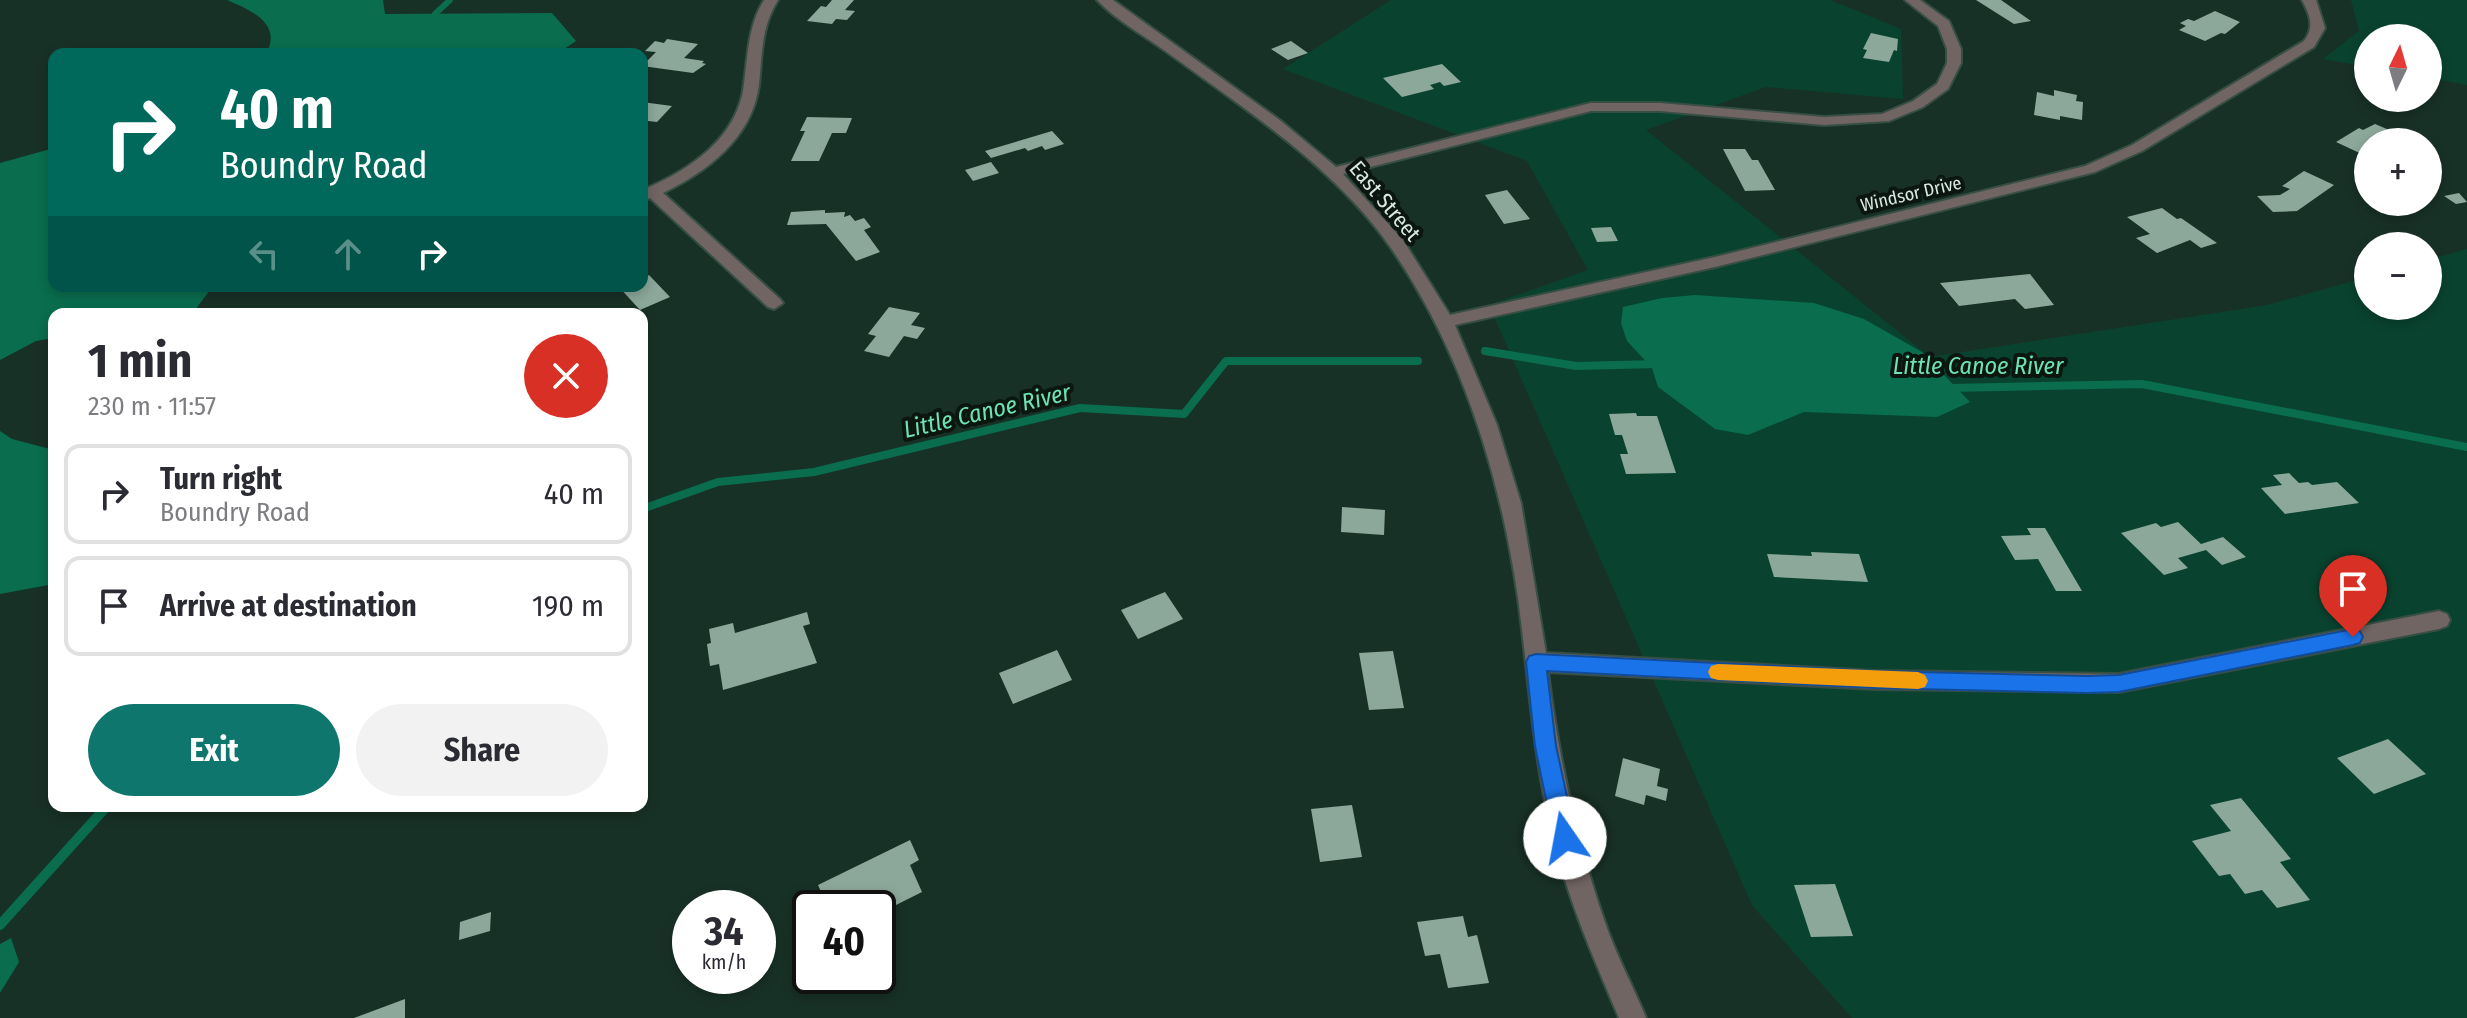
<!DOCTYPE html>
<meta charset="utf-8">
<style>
body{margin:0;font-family:"Fira Sans Condensed",sans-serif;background:#f2f2f3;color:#2b2b33;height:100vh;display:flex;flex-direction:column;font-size:30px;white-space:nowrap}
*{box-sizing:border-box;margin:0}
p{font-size:26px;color:#7c7c81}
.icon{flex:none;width:44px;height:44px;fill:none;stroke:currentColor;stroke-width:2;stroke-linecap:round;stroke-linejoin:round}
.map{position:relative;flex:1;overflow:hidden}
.sheet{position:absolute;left:48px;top:308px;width:600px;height:504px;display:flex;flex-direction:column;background:#fff;border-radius:16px;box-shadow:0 4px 12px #0003}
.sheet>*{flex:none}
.guide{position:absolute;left:48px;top:48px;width:600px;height:244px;border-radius:16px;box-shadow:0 4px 12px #0003;background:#00695c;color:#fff;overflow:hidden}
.needle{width:52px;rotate:5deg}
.buttons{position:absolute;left:2354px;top:24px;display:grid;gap:16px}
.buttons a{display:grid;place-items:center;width:88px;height:88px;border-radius:50%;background:#fff;box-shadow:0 4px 12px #0003;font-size:40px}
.speed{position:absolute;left:672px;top:890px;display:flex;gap:16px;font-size:40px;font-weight:700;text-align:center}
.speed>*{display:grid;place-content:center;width:104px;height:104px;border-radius:50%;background:#fff;box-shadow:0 4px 12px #0003;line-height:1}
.speed small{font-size:20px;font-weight:400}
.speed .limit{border:4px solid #111;border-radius:12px;background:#fff;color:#111}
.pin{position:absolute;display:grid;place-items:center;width:68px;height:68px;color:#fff;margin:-82px -34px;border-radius:50% 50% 50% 0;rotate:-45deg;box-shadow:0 0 8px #0007}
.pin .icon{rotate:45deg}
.me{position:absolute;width:88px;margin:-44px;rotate:348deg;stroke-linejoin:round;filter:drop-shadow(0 0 6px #0008)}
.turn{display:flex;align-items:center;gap:28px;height:168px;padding:0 40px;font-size:36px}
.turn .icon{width:104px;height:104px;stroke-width:2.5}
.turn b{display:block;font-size:56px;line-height:68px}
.lanes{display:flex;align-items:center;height:76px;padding:0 40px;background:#0003;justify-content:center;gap:40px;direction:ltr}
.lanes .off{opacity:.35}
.round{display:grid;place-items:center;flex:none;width:84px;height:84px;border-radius:42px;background:#f2f2f3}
.headline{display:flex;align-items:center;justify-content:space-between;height:136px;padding:0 40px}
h1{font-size:48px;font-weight:700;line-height:60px}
.primary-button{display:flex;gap:16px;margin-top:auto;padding:16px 40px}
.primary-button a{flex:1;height:92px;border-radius:48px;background:#0f766e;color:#fff;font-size:32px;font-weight:700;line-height:92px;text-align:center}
.primary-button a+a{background:#f2f2f3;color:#2b2b33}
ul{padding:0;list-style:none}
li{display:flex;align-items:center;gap:24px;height:100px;margin:0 16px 12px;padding:0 24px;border:4px solid #e1e1e2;border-radius:16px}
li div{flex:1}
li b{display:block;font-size:30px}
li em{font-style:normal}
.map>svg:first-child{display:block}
.green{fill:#09432f}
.water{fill:#096d4e}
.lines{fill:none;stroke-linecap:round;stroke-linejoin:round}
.stream-far2{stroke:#096d4e;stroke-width:6}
.stream-far1{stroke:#096d4e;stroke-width:8}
.stream{stroke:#096d4e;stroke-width:10}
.building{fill:#8ca89a}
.minor-casing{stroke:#374e44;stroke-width:4}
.minor{fill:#716563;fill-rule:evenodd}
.route{fill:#1a73e8;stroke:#114b97;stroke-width:2}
.slow{fill:#f59e0b}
.labels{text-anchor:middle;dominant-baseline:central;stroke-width:8;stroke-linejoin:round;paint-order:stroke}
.far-street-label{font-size:18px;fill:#d9e8e1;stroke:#0c1611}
.street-label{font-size:22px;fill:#d9e8e1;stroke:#0c1611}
.water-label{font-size:24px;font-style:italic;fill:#6de2b3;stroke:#0c1611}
</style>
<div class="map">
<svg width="2467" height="1018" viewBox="0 0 2467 1018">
<rect width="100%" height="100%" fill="#183126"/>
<path class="green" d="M1391,0H1830L1901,29L1903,99L1766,87L1646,130L1930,357L2267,305L2368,277V306H2428V260L2467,249V1018H1852L1752,905L1489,305L1588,270L1527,161L1283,69Z
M2351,0H2467V85L2428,78V38H2368V67L2323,59L2359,31Z"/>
<path class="water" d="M227,0H383L385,14L552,13L576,41L557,54H266C283,23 250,10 227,0Z
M54,148V286H213L192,314H54V338L36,341L0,360V163Z
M1695,295L1814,303L1864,319L1922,352L1970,402L1937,417L1804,412L1748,435L1715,429L1658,387L1652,368L1627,341L1621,323L1623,307L1662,298Z
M0,431L12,439L54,450V584L0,594Z
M11,938L19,962L0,993V944Z"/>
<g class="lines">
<path class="stream-far2" d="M435,14L450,0"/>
<path class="stream-far1" d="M1485,351L1576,366L1658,364
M1950,388L2142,384L2467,447
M642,509L718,482L814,472L1080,408L1184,414L1226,361H1418"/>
<path class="stream" d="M0,925L107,806"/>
</g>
<path class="building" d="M832,0H854L845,10L855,11L847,20L836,19L832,24L807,21L821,6L826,7Z
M1976,0H2001L2031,21L2014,24Z
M2215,11L2240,22L2225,34L2221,33L2205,41L2179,30L2186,26L2180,23L2188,19L2194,21Z
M1871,33L1898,39L1897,51L1894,50L1889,62L1863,58L1867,50L1863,49Z
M667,39L698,44L684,58L704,61L702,63L706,64L693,73L642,66L656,52L645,51L655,41L664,43Z
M1291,41L1308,53L1288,60L1271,49Z
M1442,64L1461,82L1444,86L1440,82L1430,85L1434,89L1402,97L1383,78Z
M2054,90L2077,95L2076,101L2083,102L2082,120L2060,116V120L2034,115L2037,92L2054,96Z
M642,102L672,106L657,122L648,121L642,127Z
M807,117L852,118L846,133H832L819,161H791L805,131H800Z
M2375,124L2401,135L2389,142H2368L2366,156L2336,142L2359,128L2363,130Z
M1052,131L1064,144L1045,150L1042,146L1028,151L1025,148L991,158L985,151Z
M1723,149H1745L1752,160H1758L1775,190L1745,191Z
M991,162L999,173L973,181L965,170Z
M2304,171L2334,185L2297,211L2273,212L2257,196L2280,195L2290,189L2282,186Z
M1507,190L1530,219L1504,224L1485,195Z
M2459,193L2467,202L2456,204L2444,196Z
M2162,208L2177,219L2181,218L2217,243L2201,248L2190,240L2157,253L2136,238L2150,234L2127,217Z
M825,210V213L845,212L844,217L850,215L855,221L864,218L871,227L864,230L880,252L856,261L826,224L787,225L791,212Z
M1611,227L1618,241L1597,242L1591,228Z
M642,273L646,277L649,275L670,297L640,310L618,286H642Z
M2030,274L2054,305L2025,309L2015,299L1959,306L1940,283Z
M889,307L920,313L911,325L925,328L917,339L904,336L889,357L864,351L876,336L868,334Z
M1636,413L1637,416H1657L1676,473L1626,474L1620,454H1628L1622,435H1615L1609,414Z
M2289,473L2299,483L2308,482L2312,485L2337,482L2359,503L2285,514L2261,488L2282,485L2273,475Z
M1342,507L1385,510L1384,535L1341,532Z
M2178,522L2201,544L2223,537L2246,557L2222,565L2206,550L2178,558L2188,568L2164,575L2121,533L2156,523L2161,527Z
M2027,528H2045L2082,591H2056L2038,559L2015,560L2001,536L2031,535Z
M1811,552L1859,554L1868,582L1774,577L1767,554L1812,556Z
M1165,592L1183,619L1138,639L1121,610Z
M807,612L810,624L803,626L817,663L723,690L719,664L710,666L707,644L711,643L709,629L733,623L735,633Z
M1057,650L1072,680L1013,704L999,673Z
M1393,651L1404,708L1369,710L1359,653Z
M2388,739L2426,774L2374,794L2337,758Z
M1623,758L1660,769L1657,786L1668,789L1666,801L1646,795L1644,805L1615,796Z
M2241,798L2291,859L2280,862L2310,900L2277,908L2262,890L2245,894L2230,874L2219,876L2192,841L2231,831L2210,805Z
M1352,805L1362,857L1320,862L1311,809Z
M910,840L919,860L910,865L922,892L878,914V908H828L818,885Z
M1835,884L1853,936L1811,937L1794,885Z
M491,912L490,931L459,940L460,922Z
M1463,916L1468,937L1477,935L1489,983L1448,988L1440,954L1425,956L1417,922Z
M405,999V1018H354Z"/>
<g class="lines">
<defs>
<path id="minor" d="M764,0H778C761,27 762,55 759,85C752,138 708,171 663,193L780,299L783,303L774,309L768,307L650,198L642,201V190C689,171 738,138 744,84C748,54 748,26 764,0Z
M1097,0H1113L1281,121L1336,167L1591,103H1660L1824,117L1882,114L1913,101L1937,84L1947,63V49L1938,26L1905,0H1920L1949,21L1961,49V63L1948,89L1923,107L1889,121L1824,125L1660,111H1591L1343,174L1403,240L1450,315L1715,257L2085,166L2132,145L2304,41C2315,27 2310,15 2302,0H2316L2325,28L2314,47L2142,151L2095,172L1715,267L1455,325L1497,425L1521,503L1546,653L1875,671L2119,674L2439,611L2447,614L2450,620L2447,626L2439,629L2119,692L1875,689L1548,672C1559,760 1577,844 1607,928C1618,959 1634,988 1646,1018H1619C1594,959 1568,900 1553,837C1533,758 1529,678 1518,598C1500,475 1462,351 1391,248C1336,169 1252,114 1175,58C1150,39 1118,22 1097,0Z"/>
</defs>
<use href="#minor" class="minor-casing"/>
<use href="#minor" class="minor"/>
</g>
<path class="route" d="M2353,629L2360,631L2363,637L2360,643L2353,645L2119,692L2087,693L1875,688L1547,671L1556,746L1576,838L1573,845L1565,848L1557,845L1554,838L1535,746L1526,662L1529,656L1536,654L1875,671L2087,676L2119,675Z"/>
<path class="slow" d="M1718,664L1918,672L1925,675L1928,681L1925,687L1918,689L1718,680L1711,678L1708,672L1711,666Z"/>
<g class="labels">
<g class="far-street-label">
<text transform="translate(1911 194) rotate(-13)">Windsor Drive</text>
</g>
<g class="street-label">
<text transform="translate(1385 201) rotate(50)">East Street</text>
</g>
<g class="water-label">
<text x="1978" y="366">Little Canoe River</text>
<text transform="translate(987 411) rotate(-13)">Little Canoe River</text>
</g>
</g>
</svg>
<div class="buttons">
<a><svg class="needle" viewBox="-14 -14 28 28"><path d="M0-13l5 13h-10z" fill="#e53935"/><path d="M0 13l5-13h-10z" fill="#7c7c81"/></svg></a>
<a>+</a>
<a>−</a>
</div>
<div class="speed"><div>34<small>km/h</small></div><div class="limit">40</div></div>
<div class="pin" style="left:2353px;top:637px;background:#d93025"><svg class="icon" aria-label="arrive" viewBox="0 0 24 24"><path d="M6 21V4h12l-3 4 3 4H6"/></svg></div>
<svg class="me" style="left:1565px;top:838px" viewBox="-20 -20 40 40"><circle r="19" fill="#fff"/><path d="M0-13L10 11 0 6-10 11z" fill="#1a73e8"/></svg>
<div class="guide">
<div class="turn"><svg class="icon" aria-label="right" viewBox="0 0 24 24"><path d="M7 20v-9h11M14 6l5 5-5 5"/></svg><div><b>40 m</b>Boundry Road</div></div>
<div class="lanes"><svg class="icon off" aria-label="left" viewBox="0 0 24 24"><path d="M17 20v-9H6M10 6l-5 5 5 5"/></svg><svg class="icon off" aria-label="ahead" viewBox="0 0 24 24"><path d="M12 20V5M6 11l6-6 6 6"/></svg><svg class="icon" aria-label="right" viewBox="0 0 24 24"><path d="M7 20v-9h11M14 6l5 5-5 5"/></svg></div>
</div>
<section class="sheet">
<div class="headline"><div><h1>1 min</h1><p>230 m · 11:57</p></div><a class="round" style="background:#d93025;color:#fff"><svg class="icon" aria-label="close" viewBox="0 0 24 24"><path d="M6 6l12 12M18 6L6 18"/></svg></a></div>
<ul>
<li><svg class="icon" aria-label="right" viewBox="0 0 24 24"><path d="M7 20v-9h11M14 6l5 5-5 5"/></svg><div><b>Turn right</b><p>Boundry Road</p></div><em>40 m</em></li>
<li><svg class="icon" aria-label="arrive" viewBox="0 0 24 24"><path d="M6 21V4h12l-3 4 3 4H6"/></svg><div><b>Arrive at destination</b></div><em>190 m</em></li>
</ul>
<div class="primary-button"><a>Exit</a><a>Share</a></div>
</section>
</div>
